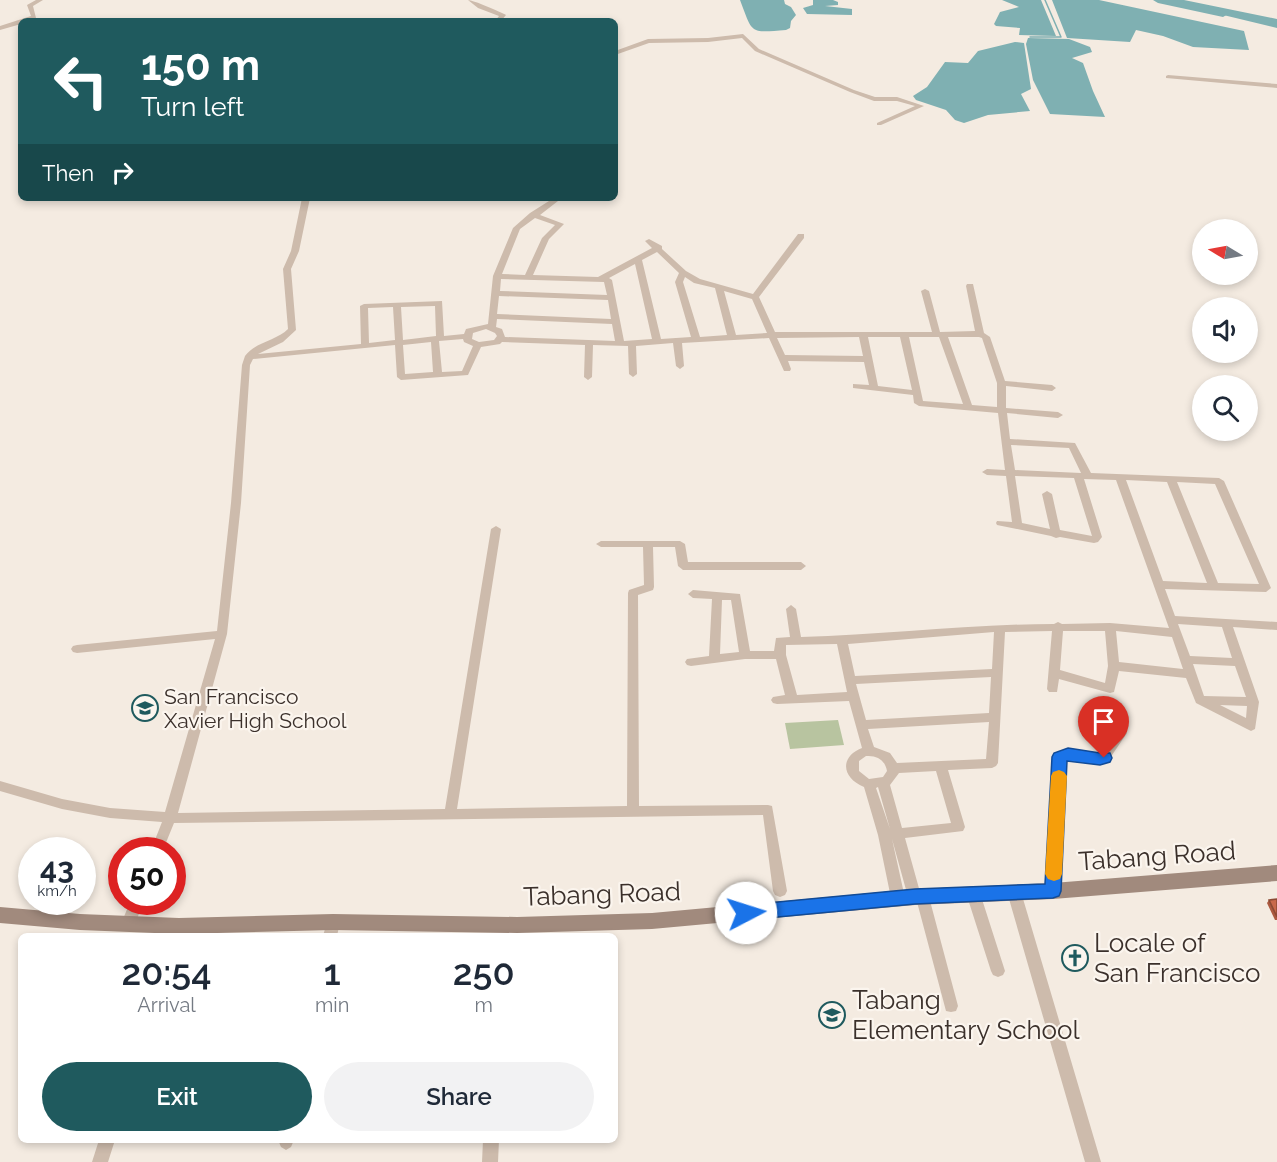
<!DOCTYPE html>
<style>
body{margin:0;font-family:Raleway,sans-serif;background:#f2f2f3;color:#1f2937;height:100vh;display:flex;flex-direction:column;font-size:22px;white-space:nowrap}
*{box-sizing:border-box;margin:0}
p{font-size:20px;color:#747a83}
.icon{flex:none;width:33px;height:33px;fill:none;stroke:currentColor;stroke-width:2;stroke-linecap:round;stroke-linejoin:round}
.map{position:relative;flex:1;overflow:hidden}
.details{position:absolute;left:18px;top:933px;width:600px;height:210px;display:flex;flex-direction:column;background:#fff;border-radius:9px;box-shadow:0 3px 9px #0003}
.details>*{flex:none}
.hud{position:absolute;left:18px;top:18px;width:600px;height:183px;border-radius:9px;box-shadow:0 3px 9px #0003;background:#1f5a5e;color:#fff;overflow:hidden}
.needle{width:39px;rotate:280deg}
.buttons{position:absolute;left:1192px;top:219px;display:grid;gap:12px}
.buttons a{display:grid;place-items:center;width:66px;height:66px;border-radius:50%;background:#fff;box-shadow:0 3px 9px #0003;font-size:30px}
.speed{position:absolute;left:18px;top:837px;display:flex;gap:12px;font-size:30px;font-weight:700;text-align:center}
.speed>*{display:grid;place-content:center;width:78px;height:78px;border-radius:50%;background:#fff;box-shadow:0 3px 9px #0003;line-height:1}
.speed small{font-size:15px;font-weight:400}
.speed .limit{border:9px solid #d22;background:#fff;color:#111}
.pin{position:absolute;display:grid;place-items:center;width:51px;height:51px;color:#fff;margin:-62px -26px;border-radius:50% 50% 50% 0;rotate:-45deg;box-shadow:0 0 6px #0007}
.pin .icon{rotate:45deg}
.me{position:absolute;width:66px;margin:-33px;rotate:85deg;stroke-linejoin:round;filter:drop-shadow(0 0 4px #0008)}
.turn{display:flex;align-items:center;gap:21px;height:126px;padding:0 24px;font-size:27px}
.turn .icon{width:78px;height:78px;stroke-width:2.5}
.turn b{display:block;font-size:42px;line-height:51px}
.then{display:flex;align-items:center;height:57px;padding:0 24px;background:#0003;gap:12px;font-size:22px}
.eta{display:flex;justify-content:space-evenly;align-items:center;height:102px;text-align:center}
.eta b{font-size:36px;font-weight:600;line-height:42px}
.button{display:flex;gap:12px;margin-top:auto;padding:12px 24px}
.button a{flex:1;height:69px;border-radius:36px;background:#1f5a5e;color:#fff;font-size:24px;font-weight:600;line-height:69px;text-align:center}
.button a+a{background:#f2f2f3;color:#1f2937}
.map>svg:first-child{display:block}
.green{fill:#b8c4a0}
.water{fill:#7fb0b2}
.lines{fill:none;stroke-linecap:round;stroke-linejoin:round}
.stream{stroke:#7fb0b2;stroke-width:1.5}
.river{fill:#7fb0b2;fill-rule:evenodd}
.minor{fill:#cdbbac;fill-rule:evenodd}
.secondary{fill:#a18a7d;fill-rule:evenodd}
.wall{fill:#ac5a40}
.building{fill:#c8694b;stroke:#8c4a34;stroke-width:1.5}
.route{fill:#1a73e8;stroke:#114b97;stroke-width:1.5}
.slow{fill:#f59e0b}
.labels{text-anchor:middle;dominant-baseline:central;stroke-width:4.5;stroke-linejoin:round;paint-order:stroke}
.poi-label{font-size:21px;fill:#3b302b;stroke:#fbf5ee;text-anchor:start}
.near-street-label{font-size:26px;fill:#3b302b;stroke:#fbf5ee}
.near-poi-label{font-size:26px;fill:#3b302b;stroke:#fbf5ee;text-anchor:start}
</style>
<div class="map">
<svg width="1277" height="1162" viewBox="0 0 1277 1162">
<rect width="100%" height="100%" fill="#f4ebe1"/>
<path class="green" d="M838,720L844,745L790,749L785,723Z"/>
<path class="water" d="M740,0H784L785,4L791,7L796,15L791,21L790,28L786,30C749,33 753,34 740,0Z
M813,0H833L838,2V5L825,6L852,9V15L807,14L803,8L813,5Z
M1002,0H1041L1056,36L1019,35L1020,28L996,26L994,24L1000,12L1019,7Z
M1052,0H1099L1244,31L1249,50L1193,47L1163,36L1136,30L1130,42L1067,38Z
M1161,0H1184L1277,19V28Z
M1028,38L1069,39L1090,47L1092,52L1072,58L1083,63L1093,91L1105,117L1050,114L1033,80L1026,44Z
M1015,42L1024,43L1031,89L1021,94L1030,111L988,115L964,123L955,120L946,110L916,100L913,96L927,87L945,62L968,63L978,51Z"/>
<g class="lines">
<path class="stream" d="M1030,37H1061L1045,0"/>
<path class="river" d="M1153,0H1173L1227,12L1228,14L1223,17L1158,3Z"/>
<path class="minor" d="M36,0H43L33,6L36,18L29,21H21V24L0,30V26L31,16L27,5Z
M468,0C473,0 501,12 506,15L501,21H495L499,16L478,8Z
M743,34L759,49L854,90L875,97H897L924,106L881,125H877V123L915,106L897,101H874L850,92L755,51L742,38L708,42L649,43L615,55V51L648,39L708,38Z
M1168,75L1277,84V88L1166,78V76Z
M302,198H310L299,251L291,269L296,330L283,342L258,354L361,344L360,306L364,304L442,301L444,336L464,334L466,329L488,324L493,276L513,228L530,213L549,201L544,198H554L558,201L540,215L564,224L549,239L533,275L598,277L652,248L645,241L649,239L662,246V249L686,271L700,279L753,294L798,234H804V238L759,297L775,332H932L921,291L925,289L929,291L940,332L975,331L966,286L967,284H973L984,333L990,337L1005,381L1052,385L1056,388L1052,391L1006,386V408L1058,412L1063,415L1058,418L1007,413L1010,439L1075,443L1091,473L1219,478L1224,481L1271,588L1266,592L1165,589L1175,616L1277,622V630L1233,627L1259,702L1255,729L1251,731L1247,729L1196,703L1186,678L1119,671L1114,692L1110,693L1059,679L1057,692H1049L1047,689L1052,631L1005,632L998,763L996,766L992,768L948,770L965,827L963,831L905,838L920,892L927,893L929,897L958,1006L956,1011L951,1012L946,1011L917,902L910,901L908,897L892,839L905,898L903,902L898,904L893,902L891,898L878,835L864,787C842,778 839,757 862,748L849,701L777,704L773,703L771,700L773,697L785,695L776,659H745L691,666L687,665L685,662L687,659L709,656L712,599L693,598L688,594L693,590L740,594L750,651H774L776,638L790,637L786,609L791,605L796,609L801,637C885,635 969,624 1054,624L1058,622L1062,624L1110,623L1169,628L1116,480L1084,479L1102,537L1098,542L1094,543L1060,537L1056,538L1051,536L997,525L996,523L997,521L1012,522L1006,476L987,475L982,472L987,469L1005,470L998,413L919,406L914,403L913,395L853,388V384L869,385L864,362L788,361L791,369L790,371H784L769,338L682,343L684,366L680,369L676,366L673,343L636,346L637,374L633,377L629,374L628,346L593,345L592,377L588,380L584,377L585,345L502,342L500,344L481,347L468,375L401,380L397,377L395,345L253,359L250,365L241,503L227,634L178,813L445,809L491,529L496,526L501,529L457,809L627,806L628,593L629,590L644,585L643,547H601L596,544L601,541H680L685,544L688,562H801L806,566L801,570H683L678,566L675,547H653L654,587L653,590L638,595L639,806L768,805L772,806L787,891L785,895L780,897L775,895L773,891L763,815L174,823L163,850H151L162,822L110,818L62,809L0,791V781L62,799L110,808L165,812L215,639L77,653L73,652L71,649L73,646L77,645L217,631L231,503L242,365C243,362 244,359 245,356C255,342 276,341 288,329L283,269L291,251ZM535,218L555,225L542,238L525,275L502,274L520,229ZM657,252L679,273L675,282L691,337L661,339L642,260ZM635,264L652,339L624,341L612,280L609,278ZM685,277L694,283L715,288L727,335L700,337L683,282ZM501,279L604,282L607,295L500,291ZM724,291L752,299L767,333L736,335ZM499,296L608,300L611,319L497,314ZM435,306L436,336L403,340L401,307ZM393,307L395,340L369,343L368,308ZM497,319L612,324L615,341L505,337L502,329L496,327ZM486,329L495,333L497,336L494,340L479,342L472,339L473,333ZM859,337L863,356L785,355L777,338ZM868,337H900L912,390L878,386ZM909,337H939L963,404L923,401ZM948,337H979L982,338L997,383V407L972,405ZM463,339L464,342L473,346L462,371L442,372L439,341ZM431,342L433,372L405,374L403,345ZM1011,445L1069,448L1081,473L1015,470ZM1015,476L1074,478L1092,536L1060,530L1052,494L1047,491L1042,494L1050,529L1022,523ZM1126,480L1167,482L1207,583L1163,581ZM1177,482L1215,484L1259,584L1218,583ZM722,600H731L739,652L720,654ZM1178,624L1222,627L1232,658L1190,656ZM1063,631H1105L1108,666L1105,683L1060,670ZM1116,631L1172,637L1183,669L1119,662ZM994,632L992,669L855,676L848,644ZM837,644L847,692L797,695L786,655V645ZM1193,664L1235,666L1246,697L1204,696ZM991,677L989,713L866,720L856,684ZM1220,705L1247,706L1246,718ZM989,722L986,759L897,763L890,753L874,747L868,729ZM866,756C877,755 885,760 887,771L883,777L869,779L859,771V761ZM936,771L951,823L902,828L890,785L899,773ZM878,787L890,829L876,788Z
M1121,728L1125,730L1127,733L1108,761L1104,763L1066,760L1060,891L1058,895L1053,897L1048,895L1046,891L1054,757L1056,754L1068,749L1101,753L1117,730Z
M1014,886L1019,888L1021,892L1101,1162H1085L1007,892L1009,888Z
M973,887L978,889L980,893L1005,971L1003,975L998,977L993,975L991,971L966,893L968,889Z
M130,902H144L133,928L128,930L123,928L121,924Z
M333,916L338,918L340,922L337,936H323L328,918Z
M99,1140H115L108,1162H92Z
M278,1140H294L291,1147L286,1150L281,1147Z
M483,1140H499L498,1162H482Z"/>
<path class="secondary" d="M1277,865V881L1053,899L915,905L652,929L517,933L333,930L179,934L80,930L0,923V907L80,914L179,918L333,914L517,917L652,913L915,889L1053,883Z"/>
</g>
<path class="wall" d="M1277,899V920H1275L1267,903L1269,900Z"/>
<path class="building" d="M1277,899V917L1269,900Z"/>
<path class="route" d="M1068,748L1100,753H1110L1112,758L1110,762L1100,765L1067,761L1061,891L1059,896L1053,898L915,904L746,920L740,918L737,913L740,908L746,905L915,889L1045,884L1052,757L1054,753Z"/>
<path class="slow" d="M1059,770L1064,772L1067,776L1062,874L1060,879L1054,881L1048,879L1045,874L1051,776L1053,772Z"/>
<defs>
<symbol id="school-ring" viewBox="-11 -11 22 22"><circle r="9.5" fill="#fbf5ee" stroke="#1f5a5e" stroke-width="1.5"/><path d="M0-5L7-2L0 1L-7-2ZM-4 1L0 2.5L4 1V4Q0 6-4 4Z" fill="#1f5a5e"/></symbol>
<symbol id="church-ring" viewBox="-11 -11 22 22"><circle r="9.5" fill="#fbf5ee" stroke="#1f5a5e" stroke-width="1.5"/><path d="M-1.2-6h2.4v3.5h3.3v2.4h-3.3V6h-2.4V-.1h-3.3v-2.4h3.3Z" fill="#1f5a5e"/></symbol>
</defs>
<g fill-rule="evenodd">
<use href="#school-ring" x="130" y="693" width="30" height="30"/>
<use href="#church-ring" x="1060" y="943" width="30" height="30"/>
<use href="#school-ring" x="817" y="1000" width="30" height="30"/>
</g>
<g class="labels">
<g class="poi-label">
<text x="164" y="696">San Francisco<tspan x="164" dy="24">Xavier High School</tspan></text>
</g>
<g class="near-street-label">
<text transform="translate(1157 856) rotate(-4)">Tabang Road</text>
<text transform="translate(602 894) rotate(-2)">Tabang Road</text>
</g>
<g class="near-poi-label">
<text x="1094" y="943">Locale of<tspan x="1094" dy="30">San Francisco</tspan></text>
<text x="852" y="1000">Tabang<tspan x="852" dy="30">Elementary School</tspan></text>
</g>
</g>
</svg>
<div class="buttons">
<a><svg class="needle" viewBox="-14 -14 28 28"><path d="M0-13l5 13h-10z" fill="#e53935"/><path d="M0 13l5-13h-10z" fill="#747a83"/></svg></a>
<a><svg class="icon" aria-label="sound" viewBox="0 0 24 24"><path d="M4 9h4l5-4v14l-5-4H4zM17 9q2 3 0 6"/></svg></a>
<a><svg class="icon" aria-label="search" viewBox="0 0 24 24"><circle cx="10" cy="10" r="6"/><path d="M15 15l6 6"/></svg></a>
</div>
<div class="speed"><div>43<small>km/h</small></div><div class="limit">50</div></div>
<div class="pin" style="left:1104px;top:758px;background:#d93025"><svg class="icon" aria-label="arrive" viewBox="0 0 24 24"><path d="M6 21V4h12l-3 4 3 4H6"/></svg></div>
<svg class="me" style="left:746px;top:913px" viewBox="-20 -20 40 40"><circle r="19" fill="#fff"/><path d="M0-13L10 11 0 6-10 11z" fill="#1a73e8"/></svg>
<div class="hud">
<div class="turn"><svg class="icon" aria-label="left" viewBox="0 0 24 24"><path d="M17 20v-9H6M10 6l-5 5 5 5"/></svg><div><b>150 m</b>Turn left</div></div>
<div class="then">Then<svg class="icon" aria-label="right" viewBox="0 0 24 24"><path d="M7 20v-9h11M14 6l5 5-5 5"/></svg></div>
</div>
<section class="details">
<div class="eta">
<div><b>20:54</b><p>Arrival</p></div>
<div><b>1</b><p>min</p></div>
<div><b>250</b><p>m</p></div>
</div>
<div class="button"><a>Exit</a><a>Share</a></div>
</section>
</div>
